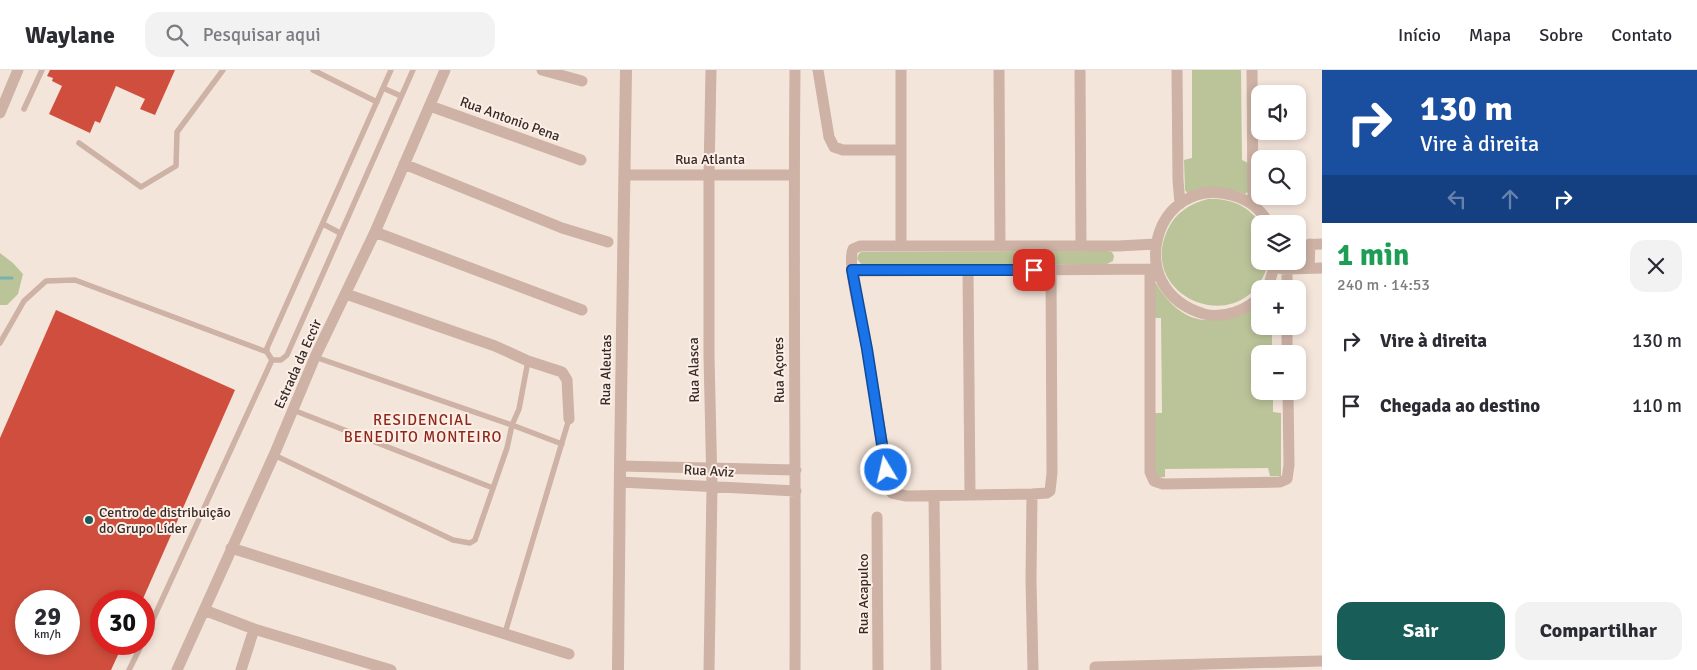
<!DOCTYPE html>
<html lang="pt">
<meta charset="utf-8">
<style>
body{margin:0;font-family:Signika,sans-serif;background:#f2f2f3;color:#2b2b33;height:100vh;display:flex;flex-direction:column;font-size:19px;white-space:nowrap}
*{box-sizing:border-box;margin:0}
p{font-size:16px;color:#7c7c81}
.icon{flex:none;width:28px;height:28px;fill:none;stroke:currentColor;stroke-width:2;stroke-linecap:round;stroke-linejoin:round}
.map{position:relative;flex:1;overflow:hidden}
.details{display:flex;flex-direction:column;background:#fff;width:375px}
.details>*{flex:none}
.hud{background:#1a4fa0;color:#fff;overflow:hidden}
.buttons{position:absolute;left:1251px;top:15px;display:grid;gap:10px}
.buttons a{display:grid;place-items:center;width:55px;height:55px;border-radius:10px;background:#fff;box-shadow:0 2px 8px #0003;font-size:25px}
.speed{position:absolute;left:15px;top:520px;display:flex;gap:10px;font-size:25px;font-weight:700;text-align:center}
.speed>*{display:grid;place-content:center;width:65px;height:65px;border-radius:50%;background:#fff;box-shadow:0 2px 8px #0003;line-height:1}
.speed small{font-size:12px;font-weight:400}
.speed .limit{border:8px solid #d22;background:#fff;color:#111}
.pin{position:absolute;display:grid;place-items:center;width:42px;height:42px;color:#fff;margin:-21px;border-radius:10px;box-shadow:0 2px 8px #0006}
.me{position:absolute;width:55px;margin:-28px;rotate:351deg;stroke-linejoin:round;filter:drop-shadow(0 0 4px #0008)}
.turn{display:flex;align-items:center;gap:18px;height:105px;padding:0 15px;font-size:22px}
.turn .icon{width:65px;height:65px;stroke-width:2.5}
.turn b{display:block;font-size:35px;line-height:42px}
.lanes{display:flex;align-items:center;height:48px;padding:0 15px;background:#0003;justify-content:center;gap:25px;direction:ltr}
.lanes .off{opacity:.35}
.round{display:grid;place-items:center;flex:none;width:52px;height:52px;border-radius:15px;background:#f2f2f3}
.summary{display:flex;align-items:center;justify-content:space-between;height:85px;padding:0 15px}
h1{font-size:30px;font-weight:800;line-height:38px;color:#1e9e55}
.button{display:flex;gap:10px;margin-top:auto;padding:10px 15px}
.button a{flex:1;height:58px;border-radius:15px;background:#195d59;color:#fff;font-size:20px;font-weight:800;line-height:58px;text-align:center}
.button a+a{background:#f2f2f3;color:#2b2b33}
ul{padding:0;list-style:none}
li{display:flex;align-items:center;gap:15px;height:65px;padding:0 15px}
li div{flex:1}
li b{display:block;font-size:19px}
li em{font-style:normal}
header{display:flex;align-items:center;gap:30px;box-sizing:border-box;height:70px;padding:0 25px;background:#fff;border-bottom:1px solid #e1e1e2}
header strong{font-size:24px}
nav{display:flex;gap:28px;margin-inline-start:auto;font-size:18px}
.search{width:350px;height:45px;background:#f2f2f3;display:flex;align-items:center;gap:12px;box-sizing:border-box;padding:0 18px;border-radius:15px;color:#7c7c81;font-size:19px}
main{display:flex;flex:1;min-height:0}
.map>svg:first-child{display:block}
.green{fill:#bbc499}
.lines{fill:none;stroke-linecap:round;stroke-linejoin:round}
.stream{stroke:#77b3ae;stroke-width:3}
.building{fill:#cf4e3d;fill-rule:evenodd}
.service{stroke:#cdb2a5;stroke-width:5.5}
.minor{stroke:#cdb2a5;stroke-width:11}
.tertiary{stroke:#cdb2a5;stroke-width:12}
.route-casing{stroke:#114b97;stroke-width:12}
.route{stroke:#1a73e8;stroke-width:9}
.poi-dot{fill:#195d59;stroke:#fbefe7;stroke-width:2}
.labels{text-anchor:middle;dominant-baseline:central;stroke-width:4;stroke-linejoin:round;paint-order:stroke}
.street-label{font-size:14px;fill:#382a27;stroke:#fbefe7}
.poi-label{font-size:14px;fill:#382a27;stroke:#fbefe7;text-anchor:start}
.neighbourhood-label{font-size:15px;letter-spacing:1px;fill:#8d271a;stroke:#fbefe7}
</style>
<header>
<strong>Waylane</strong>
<div class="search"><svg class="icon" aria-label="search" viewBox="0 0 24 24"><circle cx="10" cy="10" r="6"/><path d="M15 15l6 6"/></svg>Pesquisar aqui</div>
<nav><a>Início</a><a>Mapa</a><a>Sobre</a><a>Contato</a></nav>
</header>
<main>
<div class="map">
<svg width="1322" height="600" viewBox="0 0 1322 600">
<rect width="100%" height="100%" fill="#f4e5da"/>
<path class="green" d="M1192,0H1241L1242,90L1248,93L1249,121L1245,124C1225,117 1208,118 1188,124L1185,120L1184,90L1192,88Z
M1208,129C1230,128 1248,135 1261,154L1260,191H1269C1248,273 1136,230 1167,161C1175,143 1189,134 1208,129Z
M1107,181L1112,182L1114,186L1113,191L1107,194H861L857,189L858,185L861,182Z
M0,183L13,193L23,204L18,224L7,235H0Z
M1156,213C1166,231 1183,248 1204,250C1213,250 1249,236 1260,233V256H1272V284H1260V321H1273V342L1281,343V406H1270L1268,398L1165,399V407H1155L1154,343H1162L1161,248H1153L1152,214Z"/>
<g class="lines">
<path class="stream" d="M0,208H12"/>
</g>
<path class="building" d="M50,0H175L155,45L140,39L145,29L116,16L100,53L95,51L90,63L49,44L62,16L52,11L53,8L47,6Z
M56,240L235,320L142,531H101V574H123L111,600H0V368ZM26,531H69V574H26Z"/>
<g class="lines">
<path class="service" d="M313,0L377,32
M391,0L267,278V282L272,290H281L287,285L413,0
M383,18L401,26
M24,39L42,0
M79,73L141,117L176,96L177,62L223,0
M323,154L340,163
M0,273L24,231L46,211L75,210L267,282
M315,287L512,355L562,374
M293,340L493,418
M274,385L453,470L470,473L475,470L507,378L512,355L519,339L528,291
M505,563L569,349
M144,569L272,290
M129,600L142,574"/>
<path class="minor" d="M542,0L582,11
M818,0L829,67L834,77L843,80H901
M901,0V176
M999,0L1000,176
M1080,0L1081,175
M1177,0L1178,110L1180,134
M1252,0L1253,135
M430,36L581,90
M0,43L18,0
M404,94L562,158L608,172
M625,105H794
M375,162L582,240
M1298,175L1322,174
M1276,198L1287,199L1322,198
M1309,198L1310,174
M1150,199V402L1154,411L1163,414L1280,412L1287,409L1289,395L1288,321
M1051,200L1052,403L1050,421L1047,423L1032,424L906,426L892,423L889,417C882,372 875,326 867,280C864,261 846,194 853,179L860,176H1118L1156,174
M852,201L1157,199
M968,201L970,424
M1266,219L1269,214L1276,191
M1287,219V199
M346,224L495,276L528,291L562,302L567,310L569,349
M1260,226C1248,240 1223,249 1204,244C1120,219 1156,104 1231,125C1247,129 1261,139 1269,154
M1287,256V284
M620,396L796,400
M620,412L796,421
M1032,424L1031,510L1033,600
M934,426L936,600
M877,447L878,600
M231,478L569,584
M204,540L254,559L391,600
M177,600L274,385L315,287L375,162L445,0
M241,600L254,559
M709,600L712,417L709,286V104L711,0
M795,600C796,400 793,200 795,0
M1095,600V597L1322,591"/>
<path class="tertiary" d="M618,600L620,396L626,0"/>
</g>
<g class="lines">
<defs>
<path id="route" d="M886,400L867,279L852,200H1034"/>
</defs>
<use href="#route" class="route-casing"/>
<use href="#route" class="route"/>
</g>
<circle class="poi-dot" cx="89" cy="450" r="5"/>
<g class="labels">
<g class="street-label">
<text transform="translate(510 49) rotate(20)">Rua Antonio Pena</text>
<text x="710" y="89">Rua Atlanta</text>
<text transform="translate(298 294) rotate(-66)">Estrada da Eccir</text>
<text transform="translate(606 300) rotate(-89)">Rua Aleutas</text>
<text transform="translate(694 300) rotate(-91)">Rua Alasca</text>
<text transform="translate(779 300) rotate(-91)">Rua Açores</text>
<text transform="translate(709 401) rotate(3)">Rua Aviz</text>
<text transform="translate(863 524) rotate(-90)">Rua Acapulco</text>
</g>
<g class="poi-label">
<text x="99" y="442">Centro de distribuição<tspan x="99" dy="16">do Grupo Líder</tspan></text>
</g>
<g class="neighbourhood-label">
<text x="423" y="350">RESIDENCIAL<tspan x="423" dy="17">BENEDITO MONTEIRO</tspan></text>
</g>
</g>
</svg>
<div class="buttons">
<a><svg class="icon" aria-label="sound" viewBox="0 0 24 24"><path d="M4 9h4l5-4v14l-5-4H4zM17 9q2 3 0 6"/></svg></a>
<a><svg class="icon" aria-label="search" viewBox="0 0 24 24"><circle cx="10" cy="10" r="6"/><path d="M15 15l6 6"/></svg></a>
<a><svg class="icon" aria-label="layers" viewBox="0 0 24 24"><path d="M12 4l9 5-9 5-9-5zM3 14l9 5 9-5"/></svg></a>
<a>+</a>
<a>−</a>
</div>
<div class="speed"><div>29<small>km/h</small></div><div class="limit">30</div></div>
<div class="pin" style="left:1034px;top:200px;background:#d93025"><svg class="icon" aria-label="arrive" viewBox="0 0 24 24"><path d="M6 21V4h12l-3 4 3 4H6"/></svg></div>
<svg class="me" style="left:886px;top:400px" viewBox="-20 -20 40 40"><circle r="17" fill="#1a73e8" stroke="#fff" stroke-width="3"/><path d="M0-11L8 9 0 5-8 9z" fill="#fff"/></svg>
</div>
<section class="details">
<div class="hud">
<div class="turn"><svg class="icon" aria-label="right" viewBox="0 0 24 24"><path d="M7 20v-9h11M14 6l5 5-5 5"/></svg><div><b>130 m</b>Vire à direita</div></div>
<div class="lanes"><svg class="icon off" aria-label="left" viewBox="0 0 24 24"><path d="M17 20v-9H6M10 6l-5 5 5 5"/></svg><svg class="icon off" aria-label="ahead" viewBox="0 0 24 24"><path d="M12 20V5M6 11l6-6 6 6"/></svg><svg class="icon" aria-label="right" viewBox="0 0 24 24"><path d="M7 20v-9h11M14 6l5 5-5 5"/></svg></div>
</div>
<div class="summary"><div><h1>1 min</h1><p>240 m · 14:53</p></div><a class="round"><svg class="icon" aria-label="close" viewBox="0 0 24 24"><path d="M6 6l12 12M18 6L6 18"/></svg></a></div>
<ul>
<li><svg class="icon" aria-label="right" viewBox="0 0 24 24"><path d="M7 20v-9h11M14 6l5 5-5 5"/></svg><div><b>Vire à direita</b></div><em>130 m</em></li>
<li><svg class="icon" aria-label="arrive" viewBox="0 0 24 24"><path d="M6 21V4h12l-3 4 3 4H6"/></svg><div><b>Chegada ao destino</b></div><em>110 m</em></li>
</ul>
<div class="button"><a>Sair</a><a>Compartilhar</a></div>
</section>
</main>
